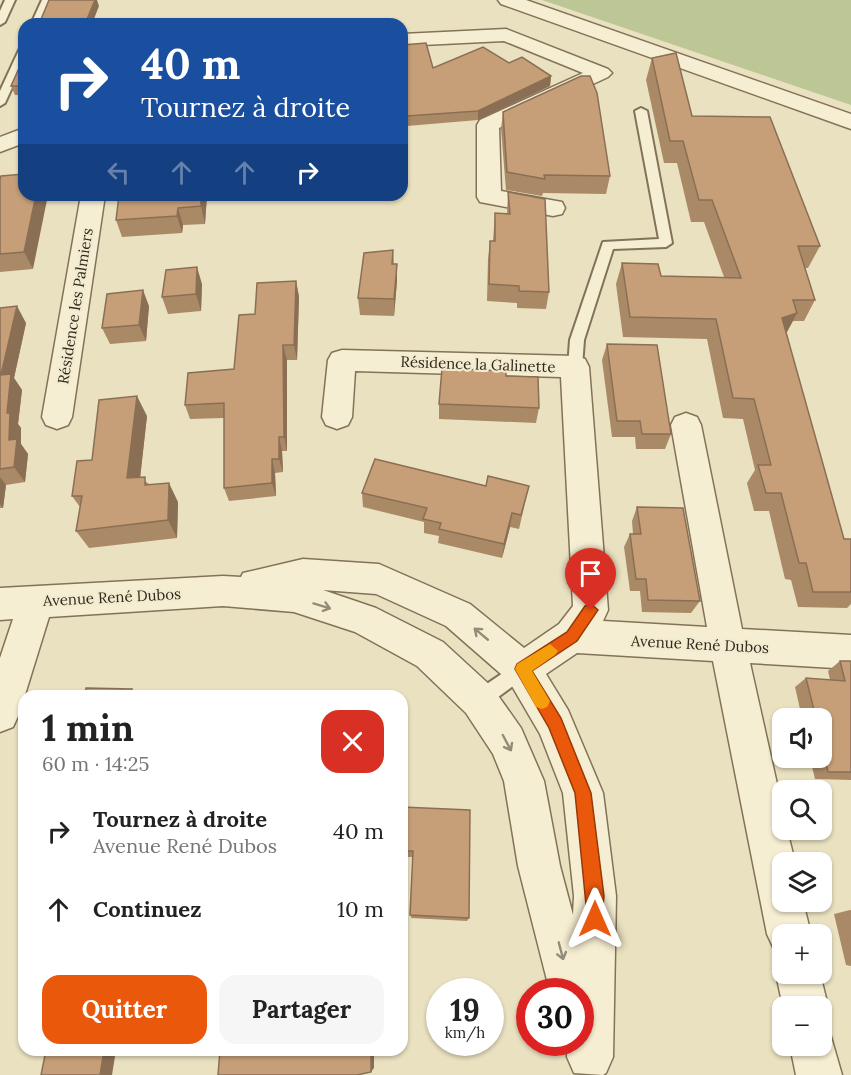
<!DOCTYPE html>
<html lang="fr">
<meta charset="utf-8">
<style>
body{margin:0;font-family:Lora,serif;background:#f6f6f6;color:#222;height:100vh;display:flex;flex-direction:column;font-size:22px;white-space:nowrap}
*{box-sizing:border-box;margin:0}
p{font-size:20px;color:#767676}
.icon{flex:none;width:33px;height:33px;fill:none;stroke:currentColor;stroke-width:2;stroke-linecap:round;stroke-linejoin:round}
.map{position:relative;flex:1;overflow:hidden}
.panel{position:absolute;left:18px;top:690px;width:390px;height:366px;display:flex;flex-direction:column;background:#fff;border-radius:18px;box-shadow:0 2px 4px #0004}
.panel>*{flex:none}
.guide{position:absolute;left:18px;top:18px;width:390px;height:183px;border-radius:18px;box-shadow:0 2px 4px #0004;background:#1a4fa0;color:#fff;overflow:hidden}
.controls{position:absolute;left:772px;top:708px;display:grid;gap:12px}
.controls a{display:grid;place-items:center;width:60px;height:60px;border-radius:12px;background:#fff;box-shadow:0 2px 4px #0004;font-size:30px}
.speed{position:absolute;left:426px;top:978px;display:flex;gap:12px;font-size:30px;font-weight:700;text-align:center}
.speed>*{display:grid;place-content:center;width:78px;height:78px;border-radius:50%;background:#fff;box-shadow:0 2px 4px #0004;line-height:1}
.speed small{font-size:15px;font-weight:400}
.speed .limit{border:9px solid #d22;background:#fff;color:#111}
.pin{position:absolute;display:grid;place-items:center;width:51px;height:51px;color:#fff;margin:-62px -26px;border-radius:50% 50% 50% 0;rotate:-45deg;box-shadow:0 0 6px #0007}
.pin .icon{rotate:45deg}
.me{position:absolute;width:66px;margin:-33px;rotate:0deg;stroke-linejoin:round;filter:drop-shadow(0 0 4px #0008)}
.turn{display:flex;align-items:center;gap:21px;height:126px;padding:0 24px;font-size:27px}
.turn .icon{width:78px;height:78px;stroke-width:2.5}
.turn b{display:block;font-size:42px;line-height:51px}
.lanes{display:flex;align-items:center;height:57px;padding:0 24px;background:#0003;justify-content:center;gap:30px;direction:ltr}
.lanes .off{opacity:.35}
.round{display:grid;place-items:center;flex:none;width:63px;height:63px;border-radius:18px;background:#f6f6f6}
.headline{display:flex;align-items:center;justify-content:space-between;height:102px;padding:0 24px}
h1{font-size:36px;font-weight:700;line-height:45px}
.primary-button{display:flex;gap:12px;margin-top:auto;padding:12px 24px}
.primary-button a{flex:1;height:69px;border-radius:18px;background:#ea580c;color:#fff;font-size:24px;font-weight:700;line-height:69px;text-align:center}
.primary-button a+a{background:#f6f6f6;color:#222}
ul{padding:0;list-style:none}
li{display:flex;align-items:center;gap:18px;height:78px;padding:0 24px}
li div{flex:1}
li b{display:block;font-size:22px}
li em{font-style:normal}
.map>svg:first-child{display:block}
.green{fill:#bdc795}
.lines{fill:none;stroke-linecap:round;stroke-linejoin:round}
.service-casing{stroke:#827259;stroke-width:4}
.minor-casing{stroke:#827259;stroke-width:3}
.tertiary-casing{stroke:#827259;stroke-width:3}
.service{fill:#f6eed2;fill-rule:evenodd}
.minor{fill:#f6eed2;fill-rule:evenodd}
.tertiary{fill:#f6eed2;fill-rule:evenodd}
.wall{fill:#aa8967}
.shaded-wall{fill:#8b6f54}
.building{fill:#c69f78;stroke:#8b6f54;stroke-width:1.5}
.oneway{stroke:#948c78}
.route{fill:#ea580c;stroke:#983908;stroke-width:1.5}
.slow{fill:#f59e0b}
.labels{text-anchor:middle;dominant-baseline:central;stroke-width:4.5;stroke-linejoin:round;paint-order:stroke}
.street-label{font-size:15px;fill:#32291d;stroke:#f2ebcf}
</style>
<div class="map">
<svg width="851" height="1075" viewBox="0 0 851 1075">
<rect width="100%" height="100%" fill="#eae1c0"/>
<path class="green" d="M542,0H851V105Z"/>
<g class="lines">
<defs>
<path id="service" d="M5,0H15L5,22L0,25V11Z
M42,0H52L41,24H31Z
M24,47V61L5,103L0,106V91L19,50Z
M641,108L647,111L672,243L666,247L613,249L584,340L582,367L575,372L568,367L570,340L603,242L659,239L635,111Z
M522,660L528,663L531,669L528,675L486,706L479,709L472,706L470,700L472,694Z"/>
<path id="minor" d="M506,29L608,69L612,73L608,77L499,128L501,191L562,202L565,208L562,214L553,216L480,202L477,197V125L480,120L583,73L504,41L402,46V34Z
M24,128V143L0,152V137Z
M81,195H105L72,417L68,425L57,429L46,425L42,417Z
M342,350L575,356L585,359L589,367L608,610L603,621L707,627L671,425L675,417L686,413L697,417L701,425L742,629L851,635V669L750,663L783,811V830H787L795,862H783V902H803L811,934H783V953L774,949L767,934L713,661L577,653L546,674L568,710L603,793L616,896L613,1057L606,1073L603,1075L574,1073L567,1057V1042H580V992H550L518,866L504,781L493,754L466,713L417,666L355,632L294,612L223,606L49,617L19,714L13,727L0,732V658L13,619L0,620V588L223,576L241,577L243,573L303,559L379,564L470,604L524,648L559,624L573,606L561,377L355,371L352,417L348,425L337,429L326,425L322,417L328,360L332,353ZM323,590L376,594L446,626L509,681L540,734L563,793L574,896L573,915L560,866L544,781L521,728L492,687L443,642L376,608Z
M782,958L783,974H820L828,1006L822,1019V1006L783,1007L776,974Z
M822,1027L829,1030L842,1075H796L790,1046H822Z"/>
<path id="tertiary" d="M498,0H526L851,114V129L501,4Z"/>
</defs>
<use href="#service" class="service-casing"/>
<use href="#minor" class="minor-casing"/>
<use href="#tertiary" class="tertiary-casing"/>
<use href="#service" class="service"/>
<use href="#minor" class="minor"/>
<use href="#tertiary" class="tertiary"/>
</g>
<path class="wall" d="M402,45L433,68L509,63L551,76L550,86L478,120L407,126L402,102Z
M24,57V95H15L11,86Z
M652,58L692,116L820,246L808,268H805L815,300L804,321H793L786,333L844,539L851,541V604L847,608L798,607L791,580L785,579L769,511H754L747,483L755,470L743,419L723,418L707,339L623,337L616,284L622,263L661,276L724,277L704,222H691L677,163H664L646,80Z
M503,112L610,176L606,194L543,193L542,196L506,190L501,129Z
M0,179L33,269L0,272Z
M508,192L549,292L546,309L517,308V303L487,301L488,259L490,241H493L495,213L507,214Z
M207,195L205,224L183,225L182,233L122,237L116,220Z
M393,250L394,264L397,281L394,316L360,315L358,298Z
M296,281L299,297L297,360H287V451H282L283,472L275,473L276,496L229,501L224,488V418L190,419L185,405L234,369L255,314Z
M202,284L201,311L168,314L162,297Z
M149,306L146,341L110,344L102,328Z
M0,308L26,323L14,378L22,390L18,424L21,428V444L28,454L25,482L6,485L3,508H0Z
M607,344L671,434L665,449H636L635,437H612L602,360Z
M506,376L539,408L536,423L439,419V404Z
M147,416L140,477L149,484L178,502L177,538L89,548L76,531L80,507L72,496L92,460Z
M486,486H529L519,529L510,527L502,558L438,543L439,536L424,533V522L363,507L362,493Z
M637,507L700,601L691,613L642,612L640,591H630L624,547L630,534H633L632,521Z
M840,661H851V780L815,779L810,758H822V718H802L795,687L806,678L830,680L828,671Z
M402,807L469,918L467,921L411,918L413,857H402Z
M850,910H851V966L846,965L834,914Z"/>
<path class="shaded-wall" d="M95,0H97L99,6L92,24H85Z
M551,76L550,86L478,120V111Z
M36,195H48L33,269L24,252Z
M201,195H207L205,224L201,206Z
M178,208L183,225L182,233L177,216Z
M397,264V281L394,316V299Z
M197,267L202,284L201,311L196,294Z
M296,281L299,297L297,360L294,345Z
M143,290L149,306L146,341L139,325Z
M17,306L26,323L14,378L22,390L18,424L21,428V444L28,454L25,482L14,467L9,440L7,413L1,375Z
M797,313L786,334L782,318Z
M283,345L287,360V451L284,437Z
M137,396L147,416L138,497L127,478Z
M279,437L282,451L283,472L279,459Z
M272,459L275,473L276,496L272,483Z
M0,477L6,485L3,508L0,504Z
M169,483L178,502L177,538L168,520Z
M512,513L510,527L502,558L504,544Z
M132,689L138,696H130Z
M104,1050H116L112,1075H100Z
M371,1050H374V1068L371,1072Z"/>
<path class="building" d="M49,0H95L85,24H39Z
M426,43L433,68L483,47L509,63L522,57L551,76L478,111L407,116L402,94V45Z
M676,53L692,116L770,117L820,246H798L815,300H793L797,313L782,318L844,539H851V592H813L806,563H799L781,493H766L758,465H771L754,399L733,398L716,319L630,317L622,263L658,264L661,276L741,278L712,200H699L683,141H670L652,58Z
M24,57V86H11Z
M581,76H590L597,93L610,176L544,175L545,179L507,172L503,112Z
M24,174V195H36L24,252L0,254V179L1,176Z
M508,192L545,199L549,292L519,291V286L489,284L490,241H495V213L510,214Z
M119,195H201V206L178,208L177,216L116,220Z
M393,250L392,264H397L394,299L358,298L364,253Z
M197,267L196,294L162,297L166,270Z
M296,281L294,345H283L284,437H279V459H272V483L224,488V403L185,405L188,373L234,369L239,315L255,314L257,283Z
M143,290L139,325L102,328L107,294Z
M17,306L1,375L11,374L7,413H10L9,440L17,439L14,467L0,469V308Z
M607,344L657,345L671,434H642L640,421H617Z
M442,368L506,371V376L538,377L539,408L439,404Z
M137,396L127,478L145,477V485L169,483L168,520L76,531L82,496H72L77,461L92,460L99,400Z
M375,459L486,486L488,476L529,486L521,515L512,513L504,544L439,529L441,523L423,519L427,508L362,493Z
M637,507L683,508L700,601L648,600L646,579H636L630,534H641Z
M840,661H851V772H828L822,747V718H816L806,678L845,681Z
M86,688L132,689L130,696H85Z
M402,807L470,810L469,918L410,915L413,851H402Z
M46,1050H104L100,1075H41Z
M220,1050H371V1072L357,1075H218Z"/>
<defs><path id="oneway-shaft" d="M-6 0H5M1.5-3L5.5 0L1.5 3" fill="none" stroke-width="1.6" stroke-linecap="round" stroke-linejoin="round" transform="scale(1.5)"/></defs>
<g class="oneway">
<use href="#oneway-shaft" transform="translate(322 606) rotate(17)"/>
<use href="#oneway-shaft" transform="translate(481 634) rotate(-140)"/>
<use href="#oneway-shaft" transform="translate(507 743) rotate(62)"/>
<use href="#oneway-shaft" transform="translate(561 951) rotate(75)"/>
</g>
<path class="route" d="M591,604L598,610L577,641L532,671L561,718L591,793L604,896L601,925L595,928L588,925L575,793L549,728L515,669L517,664L567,632L585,606Z"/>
<path class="slow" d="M550,644L558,651L555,655L532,671L550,701L547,707L542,709L536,707L515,669L517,664Z"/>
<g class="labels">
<g class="street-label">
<text transform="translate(75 306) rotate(-81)">Résidence les Palmiers</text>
<text transform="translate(478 364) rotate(2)">Résidence la Galinette</text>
<text transform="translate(112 597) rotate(-3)">Avenue René Dubos</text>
<text transform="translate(700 644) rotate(3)">Avenue René Dubos</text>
</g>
</g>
</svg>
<div class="controls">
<a><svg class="icon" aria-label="sound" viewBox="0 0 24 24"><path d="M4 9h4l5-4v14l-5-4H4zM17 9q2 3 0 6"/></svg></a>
<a><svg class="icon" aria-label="search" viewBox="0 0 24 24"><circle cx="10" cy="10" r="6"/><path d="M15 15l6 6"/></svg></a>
<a><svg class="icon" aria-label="layers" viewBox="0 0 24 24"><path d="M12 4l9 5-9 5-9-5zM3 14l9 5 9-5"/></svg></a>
<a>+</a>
<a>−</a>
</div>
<div class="speed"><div>19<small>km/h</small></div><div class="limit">30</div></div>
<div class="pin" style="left:591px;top:610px;background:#d93025"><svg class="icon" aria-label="arrive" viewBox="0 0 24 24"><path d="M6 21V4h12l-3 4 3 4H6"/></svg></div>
<svg class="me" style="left:595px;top:919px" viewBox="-20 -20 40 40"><path d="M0-17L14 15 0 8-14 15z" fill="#ea580c" stroke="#fff" stroke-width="4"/></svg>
<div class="guide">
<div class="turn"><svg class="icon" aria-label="right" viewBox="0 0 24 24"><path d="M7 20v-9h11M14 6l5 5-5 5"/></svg><div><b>40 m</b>Tournez à droite</div></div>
<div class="lanes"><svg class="icon off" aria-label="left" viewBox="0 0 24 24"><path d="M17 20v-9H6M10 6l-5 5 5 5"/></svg><svg class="icon off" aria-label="ahead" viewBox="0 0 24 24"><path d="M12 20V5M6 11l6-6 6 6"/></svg><svg class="icon off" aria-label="ahead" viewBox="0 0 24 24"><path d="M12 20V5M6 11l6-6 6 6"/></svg><svg class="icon" aria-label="right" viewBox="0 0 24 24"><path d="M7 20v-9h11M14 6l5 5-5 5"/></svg></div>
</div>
<section class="panel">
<div class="headline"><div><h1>1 min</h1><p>60 m · 14:25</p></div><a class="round" style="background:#d93025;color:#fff"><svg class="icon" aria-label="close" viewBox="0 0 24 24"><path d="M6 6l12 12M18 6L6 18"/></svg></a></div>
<ul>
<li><svg class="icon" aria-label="right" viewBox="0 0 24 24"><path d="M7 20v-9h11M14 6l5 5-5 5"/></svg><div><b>Tournez à droite</b><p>Avenue René Dubos</p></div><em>40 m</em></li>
<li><svg class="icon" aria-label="ahead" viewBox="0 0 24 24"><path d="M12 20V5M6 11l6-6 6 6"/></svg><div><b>Continuez</b></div><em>10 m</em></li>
</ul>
<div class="primary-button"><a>Quitter</a><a>Partager</a></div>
</section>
</div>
